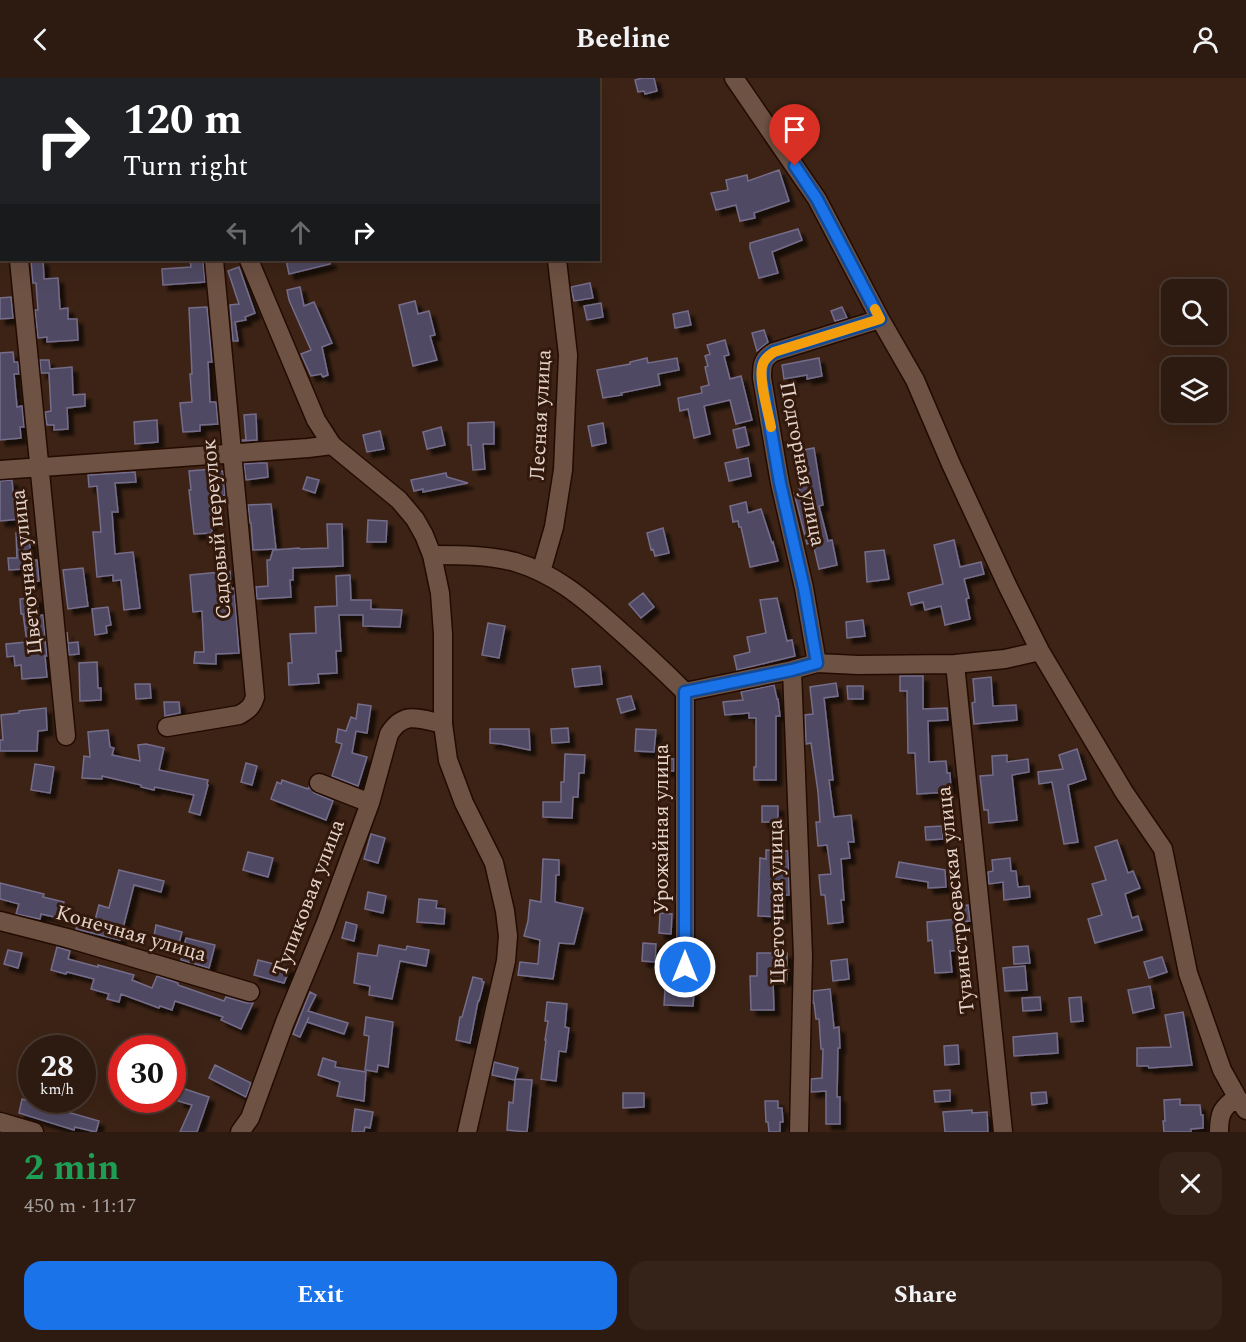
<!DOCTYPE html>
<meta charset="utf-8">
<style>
body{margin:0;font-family:Spectral,serif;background:#352319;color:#f1f3f6;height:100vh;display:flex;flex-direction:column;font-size:22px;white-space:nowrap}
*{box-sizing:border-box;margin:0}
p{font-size:20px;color:#a7a19f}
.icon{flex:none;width:33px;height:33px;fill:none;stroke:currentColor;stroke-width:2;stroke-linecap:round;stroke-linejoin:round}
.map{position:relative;height:1054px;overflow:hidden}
.details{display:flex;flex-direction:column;background:#2d1a10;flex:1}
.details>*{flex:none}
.hud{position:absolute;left:0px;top:0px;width:600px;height:183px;box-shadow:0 6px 24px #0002,0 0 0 2px #483830;background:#202124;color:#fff;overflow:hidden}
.buttons{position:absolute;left:1161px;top:201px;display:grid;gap:12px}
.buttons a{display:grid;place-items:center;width:66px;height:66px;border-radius:12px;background:#2d1a10;box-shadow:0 6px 24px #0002,0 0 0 2px #483830;font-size:30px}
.speed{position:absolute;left:18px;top:957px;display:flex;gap:12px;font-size:30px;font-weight:700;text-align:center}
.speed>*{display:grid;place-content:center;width:78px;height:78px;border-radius:50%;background:#2d1a10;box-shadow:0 6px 24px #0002,0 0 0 2px #483830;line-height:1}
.speed small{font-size:15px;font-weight:400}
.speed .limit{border:9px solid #d22;background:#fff;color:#111}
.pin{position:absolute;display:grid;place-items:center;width:51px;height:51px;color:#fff;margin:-62px -26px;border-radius:50% 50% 50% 0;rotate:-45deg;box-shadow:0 0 6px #0007}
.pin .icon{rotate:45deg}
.me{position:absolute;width:66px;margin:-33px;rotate:0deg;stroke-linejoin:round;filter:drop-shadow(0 0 4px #0008)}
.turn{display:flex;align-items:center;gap:21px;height:126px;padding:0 24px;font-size:27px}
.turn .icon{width:78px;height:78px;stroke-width:2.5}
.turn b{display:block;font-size:42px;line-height:51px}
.lanes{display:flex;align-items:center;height:57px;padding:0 24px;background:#0003;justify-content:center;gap:30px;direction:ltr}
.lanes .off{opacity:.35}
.round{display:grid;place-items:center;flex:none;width:63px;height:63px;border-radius:18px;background:#352319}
.overview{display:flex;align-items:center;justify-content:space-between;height:102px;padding:0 24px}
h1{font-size:36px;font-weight:700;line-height:45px;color:#1e9e55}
.primary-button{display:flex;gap:12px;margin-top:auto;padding:12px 24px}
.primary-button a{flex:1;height:69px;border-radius:18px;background:#1a73e8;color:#fff;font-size:24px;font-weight:700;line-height:69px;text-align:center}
.primary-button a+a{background:#352319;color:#f1f3f6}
header{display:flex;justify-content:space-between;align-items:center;height:78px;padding:0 24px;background:#2d1a10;font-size:27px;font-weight:700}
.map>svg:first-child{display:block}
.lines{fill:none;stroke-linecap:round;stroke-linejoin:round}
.river{stroke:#001318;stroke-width:27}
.building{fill:#504964;stroke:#746d8a;stroke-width:1.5;filter:url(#shadow)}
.minor-casing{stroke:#220b01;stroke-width:21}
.tertiary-casing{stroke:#220b01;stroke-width:21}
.minor{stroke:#6e5243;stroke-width:18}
.tertiary{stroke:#6e5243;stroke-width:18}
.route-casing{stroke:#114b97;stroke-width:15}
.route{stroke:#1a73e8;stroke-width:10}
.slow{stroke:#f59e0b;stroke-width:10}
.labels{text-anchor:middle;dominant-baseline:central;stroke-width:6;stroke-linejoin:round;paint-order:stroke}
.street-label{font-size:21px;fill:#e4d3cb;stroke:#32190c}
</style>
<header><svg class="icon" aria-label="back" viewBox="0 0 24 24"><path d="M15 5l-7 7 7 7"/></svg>Beeline<svg class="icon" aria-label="person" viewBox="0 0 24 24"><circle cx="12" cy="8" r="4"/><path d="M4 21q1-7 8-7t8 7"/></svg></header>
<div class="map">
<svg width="1246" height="1054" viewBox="0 0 1246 1054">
<defs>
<filter id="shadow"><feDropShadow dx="5.5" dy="5.5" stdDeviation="1.5" flood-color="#0009"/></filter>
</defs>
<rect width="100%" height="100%" fill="#3c2315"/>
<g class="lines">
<path class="river" d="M447,0V2"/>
</g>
<path class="building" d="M642,0H654L657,13L645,16L644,13L638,14L635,2Z
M779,92L789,123L754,135L755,140L740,143L736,127L716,132L711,115L728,112L726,102L747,97L748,103Z
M798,151L802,162L772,174L778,195L759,200L750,170V165Z
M31,182H43L44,201L58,200L60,231L68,230V241H77L78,262L47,264V259L38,260L35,232H38L36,205H33Z
M190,182H203L205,204L163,207L162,191L191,189Z
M286,182H330V186L289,196Z
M239,189L255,235L245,239L246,242L235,244L238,263H233L230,227L239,226L228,193Z
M590,205L593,220L574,223L571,209Z
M300,209L304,228L314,224L332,265L322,269L328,297L323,299L321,296L311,298L301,276L311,272L289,222L287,212Z
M11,219L13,240L0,241V220Z
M415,223L418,236L429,233L435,257L430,258L437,282L413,288L399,227Z
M601,225L603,239L587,242L584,228Z
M207,229L212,284H208L210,324H216L218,346L200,347V353L183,354L180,325L192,324L190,296H192L189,230Z
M842,229L847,240L835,243L831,233Z
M688,233L691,247L675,250L673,236Z
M764,252L768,264L757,273L752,255Z
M725,262L729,277L724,278L730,301L741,298L752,342L736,346L730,322L704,328L710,356L694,360L688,331L680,333L678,320L702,315L701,309L709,307L705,289L708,288L705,278L710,276L707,267Z
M13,274L14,284H18L19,296H14L17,329L22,328L24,349H20L21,360L0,362V275Z
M647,280L648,285L677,280L679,292L658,296L660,307L621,315L622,317L603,320L597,292L630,286V284Z
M819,280L822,298L807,301V297L784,301L782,287Z
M40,282H49L50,291L72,289L73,317L85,316V328L67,330L68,351L54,352V347H47L45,334L51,333L49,295H41Z
M256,336L257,362L242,363V362H246L244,337Z
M157,342L158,364L135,366L134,344Z
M494,344V366H483L485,391L473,392L471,367H468V345Z
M603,345L606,365L592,368L588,348Z
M441,349L445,367L427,371L423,354Z
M745,349L749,367L737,370L733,352Z
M380,353L384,371L367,374L363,357Z
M814,370L823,427L819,428L828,463L832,462L837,487L819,491L813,465L807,466L794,415L800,414L792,374Z
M748,380L751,398L729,403L725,385Z
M257,385H267L268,399L246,402L244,386Z
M213,391L214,394L223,393L225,417L209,419L212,455L194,456L189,412H191L189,393Z
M135,394L136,404L115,405L118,434H112L115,476L133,474L140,530L124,532L121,502L113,503V497L97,499L93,454H101L97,408L89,409L88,397Z
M446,395L447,399L468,405L423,414V411L414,413L411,402Z
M307,399L319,402L315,415L303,411Z
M12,402L14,426L20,425L22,441L0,443V403Z
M746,424L748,435L761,431L772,465L773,464L778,483L750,489L741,449H739L738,443L733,444L730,428Z
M271,426L276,471L253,472L251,445H250L248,427Z
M368,442L387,443L386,464H367Z
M327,446H342L343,488L293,490V502H290L291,519L257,521L256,509L268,508L267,482H270L273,472L299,470L300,471L328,470Z
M663,450L669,475L655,478L653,471L651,472L647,455Z
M29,454L31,482H37L39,503L25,505L24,491L9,492L8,480H17L16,455Z
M954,462L960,489L981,484L984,496L964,501L969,520L966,521L970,541L945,547L941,528L925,532L923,524L911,527L908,515L943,506L934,467Z
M884,472L889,501L867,504L865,474Z
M83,490L88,528L68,531L63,492Z
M230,493L231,511L234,510L239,575L216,576V586L194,585L195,574H204L202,533L193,534L190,497Z
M350,497L351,522H371V531L402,532L400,549L363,548V537H339L341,573H336L337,595L318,596L319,605L289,607L288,585H292L290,556L316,555L315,529L337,528L336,498Z
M643,515L654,529L641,540L629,526Z
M37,519L38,538L43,537L47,578H45L47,599L22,601L21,587L15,588L14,578L7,579L6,566L27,564L23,536H21L20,521Z
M777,520L787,563L792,562L795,578L737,592L734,578L750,574L747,559L766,555L760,522Z
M108,529L111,547L106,548L107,555L95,557L92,531Z
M863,542L865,558L847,560L846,544Z
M488,545L505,548L499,580L482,577Z
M67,554L68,565L78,564L79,576L69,577Z
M97,584L98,610H101V622L80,623L79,585Z
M600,588L602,606L575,609L572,591Z
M900,598H923V631L947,630L948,642L928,643L929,684L946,683L947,695H950L951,714L917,716L915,675H908L907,613H900Z
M991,599L993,628L1016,627L1017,642L974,646L972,625L975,624L973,601Z
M836,605L838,618L824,620L833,702H829L834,739L851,737L854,764H848L850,780L841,781L844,822H841L843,844L828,846L825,817H821L819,797L831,796L827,767L818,768L816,744H820L818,714L811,665L806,666L805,637L813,636L810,609Z
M135,606H150L151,620L136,621Z
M774,607L777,621H778L780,638H776V702H754V689H756V640H749V635L725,637L723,624L743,622L741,614Z
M847,608H863V621H848Z
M631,618L635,631L621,635L617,621Z
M164,624H179L180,635L165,638Z
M358,626L371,628L367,655L356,653L352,675L367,679L358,708L332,698L342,666L336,664L338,651L346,653L351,639L356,641Z
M46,630L47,652L38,653L37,673H0V662H3L1,637L19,635V633Z
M568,650L569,664L552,665L551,651Z
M490,651H529L530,672L501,666L490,665Z
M636,651L656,652L654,674L635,673Z
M108,652L110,669L114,670L112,677L140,683L138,667L146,666L164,670L159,692L208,702L207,706L208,707L200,737L189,734L194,717L155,709L154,712L141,709V707L102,698V701L82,700L84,678L90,679L88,654Z
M1077,671L1086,701L1068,707L1078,764L1064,766L1052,704L1039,706L1038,694L1063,691L1059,677Z
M565,676L585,677L584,695H579L578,719H573L572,740L543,739V724H561V704H564Z
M1007,677V684L1028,681L1029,694L1012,697L1017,742L989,745L988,732H984L980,698L993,697L992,678Z
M660,680L674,681V693H659Z
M246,685L257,688L252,707L241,704Z
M35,686L54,689L50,715L31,712Z
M282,702L308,711L309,709L314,715L333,723L326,742L271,721L277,704L281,706Z
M762,728H778V744H762Z
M942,748L943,761L926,762L925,749Z
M371,756L385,760L378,785L364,781Z
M1117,762L1128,795L1133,793L1140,810L1125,816L1132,840L1138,838L1142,852L1095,865L1088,841L1102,837L1092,806L1106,802L1095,769Z
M766,772L788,773L789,817H783V839L758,838L760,780L766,781Z
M248,774L273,780L268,799L243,792Z
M1010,780L1011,793H1016L1018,809L1029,808L1030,819L1004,822L1003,804L989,806L988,794L993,793L992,782Z
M543,781L559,782V797H556L555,824L583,830L574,866L559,865L553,901L518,897L520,884L538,886L540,862L524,858L528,843L530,822L541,824Z
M899,784L945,792L946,809L928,810V804L896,799Z
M119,792L164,803L161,814L134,807L120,862L76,851L79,838L95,842L99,827L109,830Z
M0,805L44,816L43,819L64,824L59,840L41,836L40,841L16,836L19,826L0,821Z
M368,814L386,818L383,835L365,831Z
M419,821L437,823L436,830L445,831L444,846L417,844Z
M968,827L970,843L960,844L962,872L950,873L952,894L935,895L932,862L928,863L927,844L958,841L957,828Z
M660,835L672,836L671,856L659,855Z
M346,844L357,847L354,863L342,860Z
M156,847L182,854L179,865L154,858Z
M186,860L215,867L209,890L181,882Z
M643,865L656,866L655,884L642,883Z
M379,867L406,872L407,868L429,872L426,888L400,883L392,921L369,917L370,908L354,905L358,875L377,878Z
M1028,868L1030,885L1014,886L1013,869Z
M57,869L70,873L68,881L98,889V887L134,897L132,902L152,910L157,898L178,905V907L224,923L226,919L247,925H253L241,951L221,942L223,939L175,923L172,932L160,928L159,930L121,916L119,924L107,921L109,916L91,911L94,901L67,894L66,896L51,892Z
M8,872L22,875L18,890L4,886Z
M757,875H787V902L773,903L774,932H751L750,898H757Z
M1162,879L1167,894L1149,900L1144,884Z
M847,881L849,901L833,903L831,883Z
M258,882L290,890L284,905L254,897Z
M1025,888L1027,912L1005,913L1003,890Z
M473,899L482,901V904H484L479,923H478L470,965L456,962L460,939H462Z
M1150,908L1154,930L1133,935L1128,912Z
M665,911L694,913L693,928L664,927Z
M830,911L834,950L839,949L840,970H838L837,1019H840V1046H826V1013L811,1014V1001L822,1000L823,971H821L819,941H816L814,925H813V913Z
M310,914L316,917L308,933L348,945L344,956L307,944L309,939L300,959L293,956Z
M1040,919L1041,932L1023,933L1022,920Z
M1081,919L1083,943L1071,944L1069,920Z
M547,924L567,926L565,949L569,950L566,974L559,973L556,1003L541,1001L546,962H545L548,943H545Z
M1183,934L1192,987L1149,990L1148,988H1137V970L1171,969L1165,937Z
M366,939L393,944L388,989L378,987L377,994L365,992L369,958L364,957Z
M1057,955L1058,975L1014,978L1013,959Z
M958,967L959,986L945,987L944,968Z
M323,980L336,984L335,989L366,994L364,1023L337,1018L340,1004L318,997Z
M494,984L518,990L515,1001L532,1002L527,1054L507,1052L509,1024L513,1025L515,1002L492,997Z
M215,987L251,1005L246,1019L209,1000Z
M182,1010L209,1019L197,1054H180L192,1027L178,1023Z
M950,1012V1023L935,1024L934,1013Z
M1046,1014L1047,1025L1032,1027L1031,1015Z
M623,1015H644V1029L623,1030Z
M22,1021L99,1043L96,1054L75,1049L74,1052L19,1035Z
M1180,1021V1027H1200L1201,1037H1203V1050L1191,1051V1054H1164L1163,1043H1165L1164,1022Z
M765,1023H778V1030H782L783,1044H780V1054H769L768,1044H766Z
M355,1031L373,1034L370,1050L365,1049L364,1054H352Z
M972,1032V1035L987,1034L988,1054H945L943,1034Z"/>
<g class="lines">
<defs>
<path id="minor" d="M1,0L2,2
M511,0L512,2
M734,0L817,121L880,241L915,302L951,386L1008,509L1040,573L1124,714L1163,771L1188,895L1222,992L1237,1019L1246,1032
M19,182L66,658
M0,392L308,370L332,367
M432,477C460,477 488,477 515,484C553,495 582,519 611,545C636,567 661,590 685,614L792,592L817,585L858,587L955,586L1005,581L1040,573
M541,494L554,449L563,392L568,277L557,182
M817,585L804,510L780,405L762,300C762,287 762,281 774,274L880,241
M955,586L1003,1054
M792,592L803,878L799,1054
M685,614V889
M167,649L239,637C248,632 252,629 255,619L214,182
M319,705L370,725
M0,843L67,860L250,914
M0,1044L34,1054
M240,1054L250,1040L285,944L325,847L370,725L389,656C404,632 420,641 443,646
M1219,1054C1219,1035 1222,1030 1237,1019"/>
<path id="tertiary" d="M192,0V2
M249,182L316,342L332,367L399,422L415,441L424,457L432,477L440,515L443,556V646L448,682L464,725L494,785L505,833L508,858L506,883L467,1054"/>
</defs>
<use href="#minor" class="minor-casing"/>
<use href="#tertiary" class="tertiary-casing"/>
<use href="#minor" class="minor"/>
<use href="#tertiary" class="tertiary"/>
</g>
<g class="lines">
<defs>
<path id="route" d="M685,889V614L792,592L817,585L804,510L780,405L762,300C762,287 762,281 774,274L880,241L817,121L795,88"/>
</defs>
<use href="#route" class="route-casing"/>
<use href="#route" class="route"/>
<path class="slow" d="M771,349C768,333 759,304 762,289C763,282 768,278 774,274L880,241L875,231"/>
</g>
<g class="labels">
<g class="street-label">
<text transform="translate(541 337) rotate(-87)">Лесная улица</text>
<text transform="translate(802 386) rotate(79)">Подгорная улица</text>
<text transform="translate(217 451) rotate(-95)">Садовый переулок</text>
<text transform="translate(27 494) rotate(-96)">Цветочная улица</text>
<text transform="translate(662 751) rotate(-90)">Урожайная улица</text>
<text transform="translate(309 820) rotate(-69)">Тупиковая улица</text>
<text transform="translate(956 822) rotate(-96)">Тувинстроевская улица</text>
<text transform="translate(777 824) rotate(-91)">Цветочная улица</text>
<text transform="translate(131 856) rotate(16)">Конечная улица</text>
</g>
</g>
</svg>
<div class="buttons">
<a><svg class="icon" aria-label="search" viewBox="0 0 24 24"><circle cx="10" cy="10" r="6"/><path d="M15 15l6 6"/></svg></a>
<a><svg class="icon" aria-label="layers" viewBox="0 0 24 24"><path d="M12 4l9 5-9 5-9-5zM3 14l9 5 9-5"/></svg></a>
</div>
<div class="speed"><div>28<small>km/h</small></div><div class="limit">30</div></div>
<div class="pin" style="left:795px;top:88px;background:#d93025"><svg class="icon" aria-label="arrive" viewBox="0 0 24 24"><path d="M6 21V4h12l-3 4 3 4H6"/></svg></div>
<svg class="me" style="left:685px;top:889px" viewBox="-20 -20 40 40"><circle r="17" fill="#1a73e8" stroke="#fff" stroke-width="3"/><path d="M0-11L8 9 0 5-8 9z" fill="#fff"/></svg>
<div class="hud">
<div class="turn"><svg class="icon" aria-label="right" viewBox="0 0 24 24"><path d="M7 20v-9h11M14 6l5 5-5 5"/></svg><div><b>120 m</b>Turn right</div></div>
<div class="lanes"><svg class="icon off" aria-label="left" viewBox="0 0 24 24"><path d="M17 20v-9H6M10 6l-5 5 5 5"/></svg><svg class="icon off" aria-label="ahead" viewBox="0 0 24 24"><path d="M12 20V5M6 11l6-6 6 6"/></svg><svg class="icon" aria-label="right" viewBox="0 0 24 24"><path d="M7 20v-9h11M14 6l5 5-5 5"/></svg></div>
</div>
</div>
<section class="details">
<div class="overview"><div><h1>2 min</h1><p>450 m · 11:17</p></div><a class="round"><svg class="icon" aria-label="close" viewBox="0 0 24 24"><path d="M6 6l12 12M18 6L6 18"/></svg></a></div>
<div class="primary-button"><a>Exit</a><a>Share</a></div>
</section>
